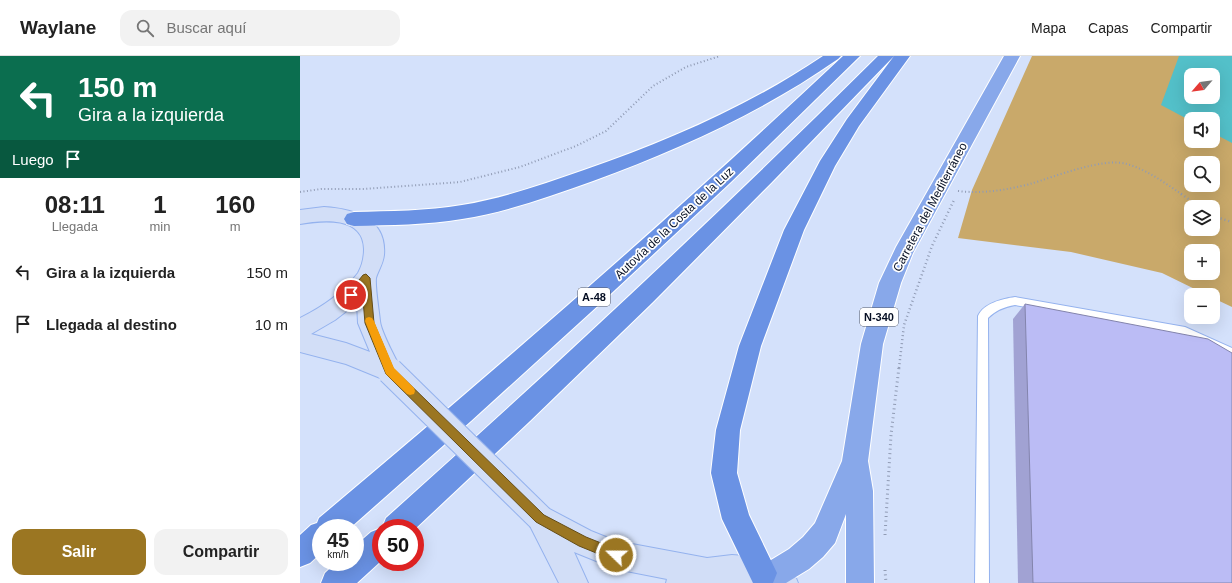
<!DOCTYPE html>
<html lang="es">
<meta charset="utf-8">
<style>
body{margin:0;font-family:Helvetica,sans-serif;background:#f2f2f2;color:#222;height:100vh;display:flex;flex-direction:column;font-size:15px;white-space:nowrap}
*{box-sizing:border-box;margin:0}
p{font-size:13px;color:#767676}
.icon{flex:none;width:22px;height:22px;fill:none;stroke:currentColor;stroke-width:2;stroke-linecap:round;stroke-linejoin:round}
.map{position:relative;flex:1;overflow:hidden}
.drawer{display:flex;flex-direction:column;background:#fff;width:300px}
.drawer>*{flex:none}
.top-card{background:#0b6e4f;color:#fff;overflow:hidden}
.needle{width:26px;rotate:242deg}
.fabs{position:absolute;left:884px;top:12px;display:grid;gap:8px}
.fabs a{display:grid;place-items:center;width:36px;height:36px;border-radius:8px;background:#fff;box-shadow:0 4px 16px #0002;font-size:20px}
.speed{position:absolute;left:12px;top:463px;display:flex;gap:8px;font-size:20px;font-weight:700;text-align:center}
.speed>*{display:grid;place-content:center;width:52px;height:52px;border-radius:50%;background:#fff;box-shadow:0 4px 16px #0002;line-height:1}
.speed small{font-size:10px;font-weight:400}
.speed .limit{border:6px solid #d22;background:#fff;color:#111}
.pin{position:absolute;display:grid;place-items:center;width:34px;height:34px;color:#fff;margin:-17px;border:2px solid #fff;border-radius:50%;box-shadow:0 1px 4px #0007}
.me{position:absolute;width:44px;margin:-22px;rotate:292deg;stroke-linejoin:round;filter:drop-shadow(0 0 3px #0008)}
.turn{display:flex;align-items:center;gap:14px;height:84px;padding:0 12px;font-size:18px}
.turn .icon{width:52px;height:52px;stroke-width:2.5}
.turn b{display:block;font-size:28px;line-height:34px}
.then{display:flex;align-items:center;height:38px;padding:0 12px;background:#0003;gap:8px;font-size:15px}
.eta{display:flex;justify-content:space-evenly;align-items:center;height:68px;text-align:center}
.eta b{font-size:24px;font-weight:600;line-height:28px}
.cta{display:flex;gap:8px;margin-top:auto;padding:8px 12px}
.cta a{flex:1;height:46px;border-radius:12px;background:#9b7622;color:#fff;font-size:16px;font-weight:600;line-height:46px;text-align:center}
.cta a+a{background:#f2f2f2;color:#222}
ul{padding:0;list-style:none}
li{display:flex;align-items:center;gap:12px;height:52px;padding:0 12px}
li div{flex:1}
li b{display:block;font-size:15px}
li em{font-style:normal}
header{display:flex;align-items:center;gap:24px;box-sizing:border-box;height:56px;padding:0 20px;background:#fff;border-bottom:1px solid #e0e0e0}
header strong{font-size:19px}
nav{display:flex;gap:22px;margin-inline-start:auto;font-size:14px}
.search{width:280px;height:36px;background:#f2f2f2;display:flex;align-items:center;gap:10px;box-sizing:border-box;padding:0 14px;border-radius:12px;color:#767676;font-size:15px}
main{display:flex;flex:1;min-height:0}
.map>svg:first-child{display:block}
.green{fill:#c9a96a;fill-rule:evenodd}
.water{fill:#53c0c9;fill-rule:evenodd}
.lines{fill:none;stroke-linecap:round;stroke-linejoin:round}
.service-casing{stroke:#94b2ee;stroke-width:2}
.secondary-casing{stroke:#94b2ee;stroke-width:2}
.trunk-casing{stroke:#fff;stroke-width:2}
.motorway-casing{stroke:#fff;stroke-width:2}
.path-far2{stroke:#909bb4;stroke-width:2;stroke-dasharray:1 2.5;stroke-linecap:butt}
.path-far1{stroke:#909bb4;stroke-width:2.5;stroke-dasharray:1 3;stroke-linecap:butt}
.path{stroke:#909bb4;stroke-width:3;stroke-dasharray:1 3.5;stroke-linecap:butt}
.service{fill:#fff;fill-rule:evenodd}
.secondary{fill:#d2def7;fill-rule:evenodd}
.trunk{fill:#88a8ea;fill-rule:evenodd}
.motorway{fill:#6a92e4;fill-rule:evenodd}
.secondary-bridge-casing{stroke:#94b2ee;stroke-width:28;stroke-linecap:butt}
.secondary-bridge{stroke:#d2def7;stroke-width:26}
.wall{fill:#a1a2d3}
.building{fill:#bbbcf5;stroke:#8384ac}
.route{fill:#9b7622;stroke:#654d16}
.slow{fill:#f59e0b}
.labels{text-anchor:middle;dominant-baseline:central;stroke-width:3.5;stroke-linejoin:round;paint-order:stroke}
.shield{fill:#fff;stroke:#505665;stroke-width:1}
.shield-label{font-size:11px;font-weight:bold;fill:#050e23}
.street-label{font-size:12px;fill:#050e23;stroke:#fff}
</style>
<header>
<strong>Waylane</strong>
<div class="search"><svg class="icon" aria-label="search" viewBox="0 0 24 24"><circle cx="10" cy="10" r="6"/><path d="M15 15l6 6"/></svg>Buscar aquí</div>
<nav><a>Mapa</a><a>Capas</a><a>Compartir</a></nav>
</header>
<main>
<section class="drawer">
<div class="top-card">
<div class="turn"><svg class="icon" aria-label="left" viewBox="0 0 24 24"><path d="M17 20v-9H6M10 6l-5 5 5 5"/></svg><div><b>150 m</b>Gira a la izquierda</div></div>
<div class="then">Luego<svg class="icon" aria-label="arrive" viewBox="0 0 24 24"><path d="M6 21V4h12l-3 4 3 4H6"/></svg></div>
</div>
<div class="eta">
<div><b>08:11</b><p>Llegada</p></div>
<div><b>1</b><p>min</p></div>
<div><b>160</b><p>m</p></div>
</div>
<ul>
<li><svg class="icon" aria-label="left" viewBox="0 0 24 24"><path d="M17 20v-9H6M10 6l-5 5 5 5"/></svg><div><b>Gira a la izquierda</b></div><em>150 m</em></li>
<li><svg class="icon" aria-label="arrive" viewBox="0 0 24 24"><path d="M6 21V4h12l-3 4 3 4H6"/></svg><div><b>Llegada al destino</b></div><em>10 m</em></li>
</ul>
<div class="cta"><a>Salir</a><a>Compartir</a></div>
</section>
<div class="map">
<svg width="932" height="527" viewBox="0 0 932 527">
<rect width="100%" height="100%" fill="#d4e1fb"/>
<path class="green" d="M732,0H932V251L913,242V239H907L862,217L771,196L658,182L672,134ZM891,19H913V41H891ZM891,63H913V85H891ZM891,107H913V129H891ZM891,151H913V173H891ZM891,195H913V217H891Z"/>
<path class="water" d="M879,0H932V87L913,77V63H891V65L861,49ZM891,19H913V41H891Z"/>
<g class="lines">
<defs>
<path id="service" d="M715,241L885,271L932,292V302L884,279L715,249C704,251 696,254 688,262L689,527H675L678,260C684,247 702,243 715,241Z"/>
<path id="secondary" d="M24,151C54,153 87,162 84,199C83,208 78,215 76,222C75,232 79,254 80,265C81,276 96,303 102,315L98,322L90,326L46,308L0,296V262C22,251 43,237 58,217C62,210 64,201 64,193C63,160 23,164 0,168V154ZM57,247L58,267L70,296L46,287L11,278L35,264Z
M240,448L291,475L316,485L407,502L432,499L445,500L471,507L494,517L498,527H366L367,523L316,513L274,496L288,527H259L226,462L230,452Z"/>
<path id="trunk" d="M704,0H720L613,197L601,227L583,288L568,405L573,435L574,527H546V458L535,487L523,501L509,513L486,527H459L457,520L461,510L489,493L503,481L515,467L542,405L561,288L579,227L596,191Z"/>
<path id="motorway" d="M523,0H541L538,3C462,56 380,93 293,125C250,140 207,156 162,163C127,169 90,169 54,170L47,168L44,163L47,158L54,156C90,155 127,155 162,149C204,142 244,128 284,114C368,85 449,50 523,0Z
M543,0H560L431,126L302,246L171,365L50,472H21V497L10,507L0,511V479L11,469L17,467L19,462C198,312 373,160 543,0Z
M578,0H594L473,125L353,246L230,365L115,473L82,472L86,462C254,312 418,159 578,0Z
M594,0H610L559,70L535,110L504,174L461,290L440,374L437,417L449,459L477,517L473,527H453L422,463L411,417L416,374L439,290L484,174L520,105L547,63Z
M81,472V505L57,527H21L25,517L37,506H55V490L71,476Z"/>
</defs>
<use href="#service" class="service-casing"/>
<use href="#secondary" class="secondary-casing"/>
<use href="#trunk" class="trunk-casing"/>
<use href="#motorway" class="motorway-casing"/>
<path class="path-far2" d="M658,135C683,138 706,134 730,128C754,121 803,101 827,108C848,114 866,128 883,139
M0,136L21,133H64L160,126L220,111L276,90L306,75L353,30L386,11L420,0"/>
<path class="path-far1" d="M881,138L900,151
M913,160L932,166
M599,312L604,269L632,190L654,144"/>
<path class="path" d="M585,479L591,379L599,311
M585,514L586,527"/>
<use href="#service" class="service"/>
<use href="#secondary" class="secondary"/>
<use href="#trunk" class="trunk"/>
<use href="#motorway" class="motorway"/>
<defs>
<path id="secondary-bridge" d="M90,315L240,462"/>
</defs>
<use href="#secondary-bridge" class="secondary-bridge-casing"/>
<use href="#secondary-bridge" class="secondary-bridge"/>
</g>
<path class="wall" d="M725,248L932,527H718L713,263Z"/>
<path class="building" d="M725,248L908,283L932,297V527H733Z"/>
<path class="route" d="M66,218L70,222L74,267L93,312L244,459L286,481L321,495L322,499L321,503L316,505L279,490L236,466L86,318L65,267L62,232L54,242H48L47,239L63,219Z"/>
<path class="slow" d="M69,261L72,262L74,265L94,312L114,332L115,335L114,338L110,339L107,338L86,318L65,265L66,262Z"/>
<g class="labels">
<g class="shield">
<rect x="278" y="232" width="32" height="18" rx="3"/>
<rect x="560" y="252" width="38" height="18" rx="3"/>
</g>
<g class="shield-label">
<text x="294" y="241">A-48</text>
<text x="579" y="261">N-340</text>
</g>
<g class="street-label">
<text transform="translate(630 151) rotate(-62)">Carretera del Mediterráneo</text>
<text transform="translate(374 167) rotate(-43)">Autovía de la Costa de la Luz</text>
</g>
</g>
</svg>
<div class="fabs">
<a><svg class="needle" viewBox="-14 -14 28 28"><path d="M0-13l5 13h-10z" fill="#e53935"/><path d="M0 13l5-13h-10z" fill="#767676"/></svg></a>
<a><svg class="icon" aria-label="sound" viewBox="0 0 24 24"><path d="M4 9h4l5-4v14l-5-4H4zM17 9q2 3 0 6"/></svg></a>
<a><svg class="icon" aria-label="search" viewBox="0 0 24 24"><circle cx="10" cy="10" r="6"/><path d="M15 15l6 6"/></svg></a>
<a><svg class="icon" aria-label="layers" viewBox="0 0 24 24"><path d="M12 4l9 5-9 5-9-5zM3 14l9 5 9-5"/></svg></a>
<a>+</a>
<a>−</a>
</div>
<div class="speed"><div>45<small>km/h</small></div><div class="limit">50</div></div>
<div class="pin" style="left:51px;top:239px;background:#d93025"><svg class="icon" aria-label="arrive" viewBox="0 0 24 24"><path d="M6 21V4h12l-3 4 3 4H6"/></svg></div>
<svg class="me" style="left:316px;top:499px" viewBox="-20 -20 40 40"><circle r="17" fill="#9b7622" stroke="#fff" stroke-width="3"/><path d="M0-11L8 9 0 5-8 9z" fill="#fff"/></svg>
</div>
</main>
